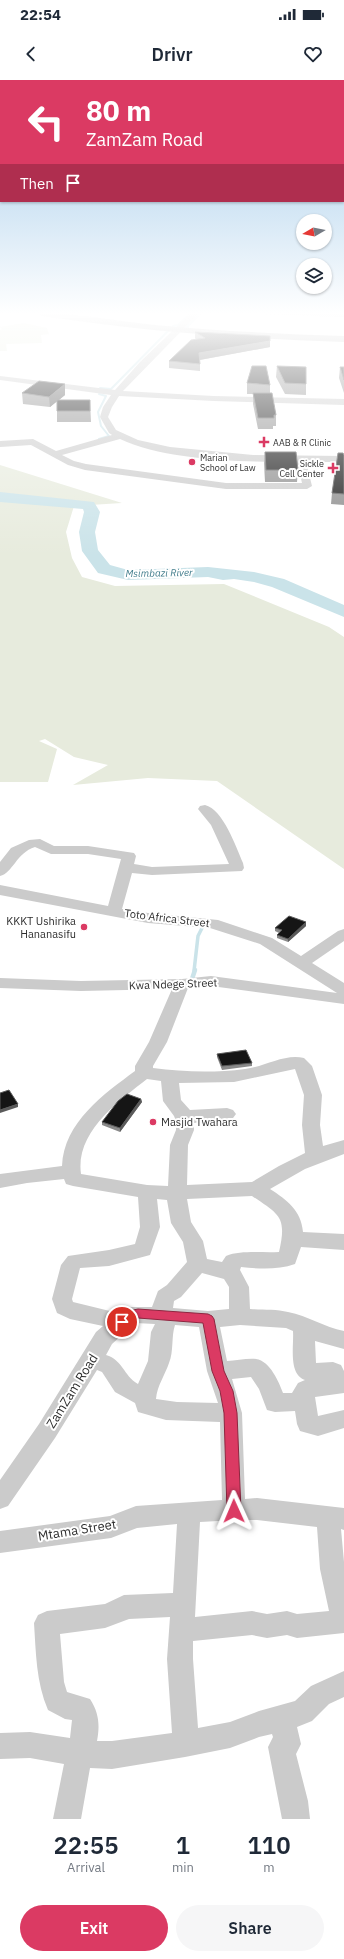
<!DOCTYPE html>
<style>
body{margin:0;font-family:"IBM Plex Sans",sans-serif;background:#f6f6f7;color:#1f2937;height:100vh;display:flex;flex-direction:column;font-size:15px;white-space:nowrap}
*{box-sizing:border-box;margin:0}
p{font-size:13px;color:#747a83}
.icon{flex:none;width:22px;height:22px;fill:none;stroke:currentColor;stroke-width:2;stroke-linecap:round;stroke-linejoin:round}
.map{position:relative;height:1739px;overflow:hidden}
.panel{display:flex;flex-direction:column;background:#fff;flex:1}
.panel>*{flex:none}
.guide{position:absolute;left:0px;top:0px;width:344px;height:122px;box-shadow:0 1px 3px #0004;background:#db3a63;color:#fff;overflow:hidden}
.needle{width:26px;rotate:260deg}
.fabs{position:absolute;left:296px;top:134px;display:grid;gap:8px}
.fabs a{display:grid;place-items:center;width:36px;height:36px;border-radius:50%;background:#fff;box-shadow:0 1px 3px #0004;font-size:20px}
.pin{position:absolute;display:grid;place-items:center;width:34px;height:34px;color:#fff;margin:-17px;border:2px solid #fff;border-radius:50%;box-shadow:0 1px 4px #0007}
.me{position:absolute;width:44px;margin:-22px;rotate:359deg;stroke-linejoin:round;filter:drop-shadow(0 0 3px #0008)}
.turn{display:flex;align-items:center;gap:14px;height:84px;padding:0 20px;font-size:18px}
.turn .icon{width:52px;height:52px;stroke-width:2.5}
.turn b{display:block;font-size:28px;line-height:34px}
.then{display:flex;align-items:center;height:38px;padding:0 20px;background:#0003;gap:8px;font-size:15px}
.eta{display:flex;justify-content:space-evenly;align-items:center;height:68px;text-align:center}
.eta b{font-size:24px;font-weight:600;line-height:28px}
.button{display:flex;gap:8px;margin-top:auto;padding:8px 20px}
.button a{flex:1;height:46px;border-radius:24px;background:#db3a63;color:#fff;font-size:16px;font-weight:600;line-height:46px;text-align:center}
.button a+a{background:#f6f6f7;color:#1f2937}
.status{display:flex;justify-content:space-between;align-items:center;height:28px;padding:0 20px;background:#fff;direction:ltr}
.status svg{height:11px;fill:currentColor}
header{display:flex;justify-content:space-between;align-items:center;height:52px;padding:0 20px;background:#fff;font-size:18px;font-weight:600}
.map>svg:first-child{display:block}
.green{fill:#e7ebdd}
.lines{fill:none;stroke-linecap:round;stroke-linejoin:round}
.stream-far2{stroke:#cae3e9;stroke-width:2}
.stream-far1{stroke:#cae3e9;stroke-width:3.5}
.stream{stroke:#cae3e9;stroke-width:4.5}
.river{fill:#cae3e9;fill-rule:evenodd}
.street{fill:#cbcbcb;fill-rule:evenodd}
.secondary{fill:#b8b8b8;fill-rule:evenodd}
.wall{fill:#8a8a8a}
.shaded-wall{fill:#5b5b5b}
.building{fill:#151515;stroke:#5b5b5b}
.route{fill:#db3a63;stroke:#8e2640}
.poi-dot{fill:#db3a63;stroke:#fff;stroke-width:1.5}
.labels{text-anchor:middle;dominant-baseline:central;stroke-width:4;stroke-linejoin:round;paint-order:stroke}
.far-poi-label{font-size:9px;fill:#2e2e2e;stroke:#fff;text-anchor:start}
.far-water-label{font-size:10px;font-style:italic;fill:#417c8b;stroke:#fff}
.street-label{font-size:11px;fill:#2e2e2e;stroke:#fff}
.poi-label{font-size:11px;fill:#2e2e2e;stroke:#fff;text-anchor:end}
.near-street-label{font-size:13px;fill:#2e2e2e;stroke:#fff}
</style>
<div class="status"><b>22:54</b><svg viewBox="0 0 49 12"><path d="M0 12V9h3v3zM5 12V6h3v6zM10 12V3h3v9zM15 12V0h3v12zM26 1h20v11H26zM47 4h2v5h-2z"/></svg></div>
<header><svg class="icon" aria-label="back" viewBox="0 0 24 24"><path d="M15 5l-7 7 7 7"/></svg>Drivr<svg class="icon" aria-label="heart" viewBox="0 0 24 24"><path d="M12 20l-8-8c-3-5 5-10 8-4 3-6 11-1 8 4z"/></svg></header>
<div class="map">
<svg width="344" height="1739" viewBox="0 0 344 1739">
<rect width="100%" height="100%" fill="#fff"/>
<path class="green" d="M24,243L47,248L49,254L41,255L42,263L6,264L7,271H0V250L2,249L0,247Z
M0,385L122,423L74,426L66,452L72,478L82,497L115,506L224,504L329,547L344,557V789L217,701L148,698L73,705L108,685L74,677L45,659L39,661L57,669L48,702H0Z"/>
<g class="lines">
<path class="stream-far2" d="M262,233L286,234
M173,246L178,245L190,233
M188,248H186L201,233
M100,308L111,309L168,251
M99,314L106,316L98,332L101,346L109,356
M99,359L109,356"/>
<path class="stream-far1" d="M194,891L198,856L204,844"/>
<path class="stream" d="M191,902L195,890"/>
<path class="river" d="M0,412L94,422L100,432L95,452L98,470L110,485L128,490L208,487L254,492L284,499L344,525V537L272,507L254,502L234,499L223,500L208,497L128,500L98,493L82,471L79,452L84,432L83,429L0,422Z"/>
<path class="street" d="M191,233H199L123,311L214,316L344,319V325L214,321L119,316L112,327L108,337L116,350L138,360L170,367L253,375L344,376V382H306L312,406L307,409H226L85,390L68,385L31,365L0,367V361L33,359L56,371L112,355L109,353L100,337L103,327L111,315L0,300V296L115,310L140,282ZM120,359C167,381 244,382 297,382L302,403H226L86,384L74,381L62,375Z
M279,233H344V237L283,235Z
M205,725C223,729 236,767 243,783L244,788L242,791L152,795L132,793L122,829L148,833L218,840L272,858L301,876L338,851L344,849V861L312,883L344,903V924L211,906L188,908L167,962L153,986V988C183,992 214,993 245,989C264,987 285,973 304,978L312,986L322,1015L320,1045L323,1066L344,1060V1074L305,1089L270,1109C287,1120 301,1130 303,1152L344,1154V1170L301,1167L295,1184C278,1190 259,1189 241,1187L240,1190L249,1207L250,1229C262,1230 276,1229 288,1232C308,1236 324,1247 344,1251V1269L315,1261L316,1283L333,1282L341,1285L344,1291V1313L315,1317L318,1336L344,1330V1348L318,1356L300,1351L297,1344L295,1331L275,1332L267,1330L259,1309L251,1297L232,1299L242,1333L245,1419L257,1418L344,1428V1450L341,1449L344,1482V1553L297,1558L287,1555L267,1558L252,1555L193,1561V1579L198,1648L230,1642L259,1631L295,1621L311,1606L344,1591V1617L329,1624L312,1641L297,1647L301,1664L296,1674L308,1721L310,1739H282L268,1667L273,1657L272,1654L259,1657L230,1668L185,1677L112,1689L90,1688L81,1739H53L64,1684L30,1678L0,1679V1653L30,1652L70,1658L72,1640L65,1639L48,1630C36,1602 36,1573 34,1543L38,1535L47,1531L105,1524L124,1515L173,1513L177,1444L137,1448L111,1458L0,1473V1451L110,1436L136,1426L222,1420L220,1342L166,1340L138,1332L135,1323L115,1312L102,1292L97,1290L55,1358L8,1426L0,1429V1400L39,1344L96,1252L103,1246L70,1239L57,1233L52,1219L61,1185L68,1176L109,1170L135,1164L140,1147L138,1117L73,1106L66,1104L64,1099L27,1103L0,1108V1094L62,1086C64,1042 104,1014 135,991V986L149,962L172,909L81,911L0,908V898L81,901L182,899L211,896L337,913L260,864L210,848L148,843L0,815V805L108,826L121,779L88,774H51L35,767C16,773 13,793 0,796V782L11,768L29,760L40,759L54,766H88L134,773L136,776L134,784L152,787L229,784L211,745L198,729L200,726ZM295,989L304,1015L302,1045L305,1073L279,1086L252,1102L187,1105L188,1065L194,1050V1043L233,1038L236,1034L233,1030L227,1028L190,1030L181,1020L179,1003L234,1002ZM147,999L161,1001L163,1021L174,1036L176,1041V1050L170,1065L168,1106L147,1105L81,1094C75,1052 119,1021 147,999ZM252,1116C280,1135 287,1137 279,1172C262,1173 241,1170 226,1176L222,1182L207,1179L203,1161L191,1142L187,1119ZM157,1119L167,1120L171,1143L183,1162L187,1182L167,1205L158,1211L152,1227H130L118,1233L73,1222L72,1219L80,1188L109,1186L150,1175L160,1147ZM202,1193L224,1199L229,1207V1229L208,1231L173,1228L174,1221L181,1217ZM135,1243L155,1244L151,1252L148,1281L138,1304C123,1295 123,1280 106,1275L112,1264ZM175,1245L199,1247L207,1291L218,1323L177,1322L156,1319C157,1306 165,1295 169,1283C174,1271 171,1257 175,1245ZM240,1245L286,1248L293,1251C294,1266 288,1294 305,1300L298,1303L292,1313H283C279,1302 270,1281 256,1279C247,1278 236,1281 227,1281L220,1247ZM237,1440H257L317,1447L320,1489L329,1531L297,1534L287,1531L267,1534L252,1531L195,1537L200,1442ZM170,1537L167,1579L172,1653L112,1661H97C100,1645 99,1633 90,1619L67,1612L64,1602L60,1554L105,1548L129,1539Z"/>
<path class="secondary" d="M37,233C77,233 116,241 155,245C218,251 281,254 344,256V262C243,259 142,251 42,236Z"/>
</g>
<path class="wall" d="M195,252L270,261V267L200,280V291L169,288V281L196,260L195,258Z
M277,286L306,304V315L285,314L276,297Z
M340,287H344V313L339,298Z
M247,303L270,305V313L276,335V346H273V349H258L253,324V314H247Z
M22,313L65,315L59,320H90L91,342H57V321L50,327L23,324Z
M265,372L298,390L297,402H265L264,383Z
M344,375V425L331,424L332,413Z
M306,842V846L288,862L277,858V855L279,853L275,851V848Z
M217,974L252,983V986L222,990L217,977Z
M141,1019L142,1022L120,1052L102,1045V1042Z"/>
<path class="shaded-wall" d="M270,261V267L199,280V273Z
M65,304V315L50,327L49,317Z
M306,842V846L288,862V859Z
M141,1019L142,1022L120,1052V1048Z
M18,1024V1027L0,1033V1030Z"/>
<path class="building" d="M195,252L270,256V261L199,273L200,284L169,281L191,260L205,258Z
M252,286H266L270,305L247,303Z
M277,286L306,287V304L285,303Z
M340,287H344V300Z
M39,301L65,304L49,317L22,313Z
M253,313H272L276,335H274V338H258Z
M57,320H90V331H57Z
M265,372H296L298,390H266Z
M338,373H343L344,375V414L332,413Z
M289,836L306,842L288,859L277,855L282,850L275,848Z
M246,970L252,983L222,986L217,974Z
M9,1010L18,1024L0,1030V1013Z
M127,1014L141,1019L120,1048L102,1042L118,1021Z"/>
<linearGradient id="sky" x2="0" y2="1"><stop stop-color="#9cc7e8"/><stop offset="0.49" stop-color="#fff"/><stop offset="1" stop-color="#fff" stop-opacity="0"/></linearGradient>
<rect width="344" height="476" fill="url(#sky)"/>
<path class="route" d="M138,1229L208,1234L212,1236L214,1239L224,1291L233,1311L237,1333L241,1431L239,1435L234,1437L229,1435L227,1431L224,1333L220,1311L212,1291L203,1243L138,1238C129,1240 126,1249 117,1246L116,1242C120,1233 128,1231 138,1229Z"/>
<g class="poi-dot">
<path d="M262 356h4v4h4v4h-4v4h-4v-4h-4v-4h4z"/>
<circle cx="192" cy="382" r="4"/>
<path d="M331 382h4v4h4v4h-4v4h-4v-4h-4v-4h4z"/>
<circle cx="84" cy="847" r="4"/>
<circle cx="153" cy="1042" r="4"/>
</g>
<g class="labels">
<g class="far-poi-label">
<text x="273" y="362">AAB &amp; R Clinic</text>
<text x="200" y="377">Marian<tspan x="200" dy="10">School of Law</tspan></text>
<text x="324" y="383" text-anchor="end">Sickle<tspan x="324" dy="10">Cell Center</tspan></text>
</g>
<g class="far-water-label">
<text transform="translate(159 493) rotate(-1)">Msimbazi River</text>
</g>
<g class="street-label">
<text transform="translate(167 838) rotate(7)">Toto Africa Street</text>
<text transform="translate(173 904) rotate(-2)">Kwa Ndege Street</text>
</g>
<g class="poi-label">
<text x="76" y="841">KKKT Ushirika<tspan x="76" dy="13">Hananasifu</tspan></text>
<text x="161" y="1042" text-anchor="start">Masjid Twahara</text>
</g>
<g class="near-street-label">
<text transform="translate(72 1311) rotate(-58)">ZamZam Road</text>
<text transform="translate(77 1450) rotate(-9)">Mtama Street</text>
</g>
</g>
</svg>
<div class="fabs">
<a><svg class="needle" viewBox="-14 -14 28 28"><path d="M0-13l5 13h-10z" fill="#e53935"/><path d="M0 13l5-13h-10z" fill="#747a83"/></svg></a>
<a><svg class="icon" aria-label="layers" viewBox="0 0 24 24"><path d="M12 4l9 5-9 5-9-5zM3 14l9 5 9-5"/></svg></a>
</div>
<div class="pin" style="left:122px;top:1242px;background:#d93025"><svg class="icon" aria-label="arrive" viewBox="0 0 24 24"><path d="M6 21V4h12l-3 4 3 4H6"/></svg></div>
<svg class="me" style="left:234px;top:1431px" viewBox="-20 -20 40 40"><path d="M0-17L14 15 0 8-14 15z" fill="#db3a63" stroke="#fff" stroke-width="4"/></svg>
<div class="guide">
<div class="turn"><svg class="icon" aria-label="left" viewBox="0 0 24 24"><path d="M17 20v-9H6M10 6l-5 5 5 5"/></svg><div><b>80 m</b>ZamZam Road</div></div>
<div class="then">Then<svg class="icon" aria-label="arrive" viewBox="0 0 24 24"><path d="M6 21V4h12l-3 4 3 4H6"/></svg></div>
</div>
</div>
<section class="panel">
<div class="eta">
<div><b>22:55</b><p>Arrival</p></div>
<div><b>1</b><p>min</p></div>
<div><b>110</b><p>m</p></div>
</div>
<div class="button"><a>Exit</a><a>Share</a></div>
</section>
